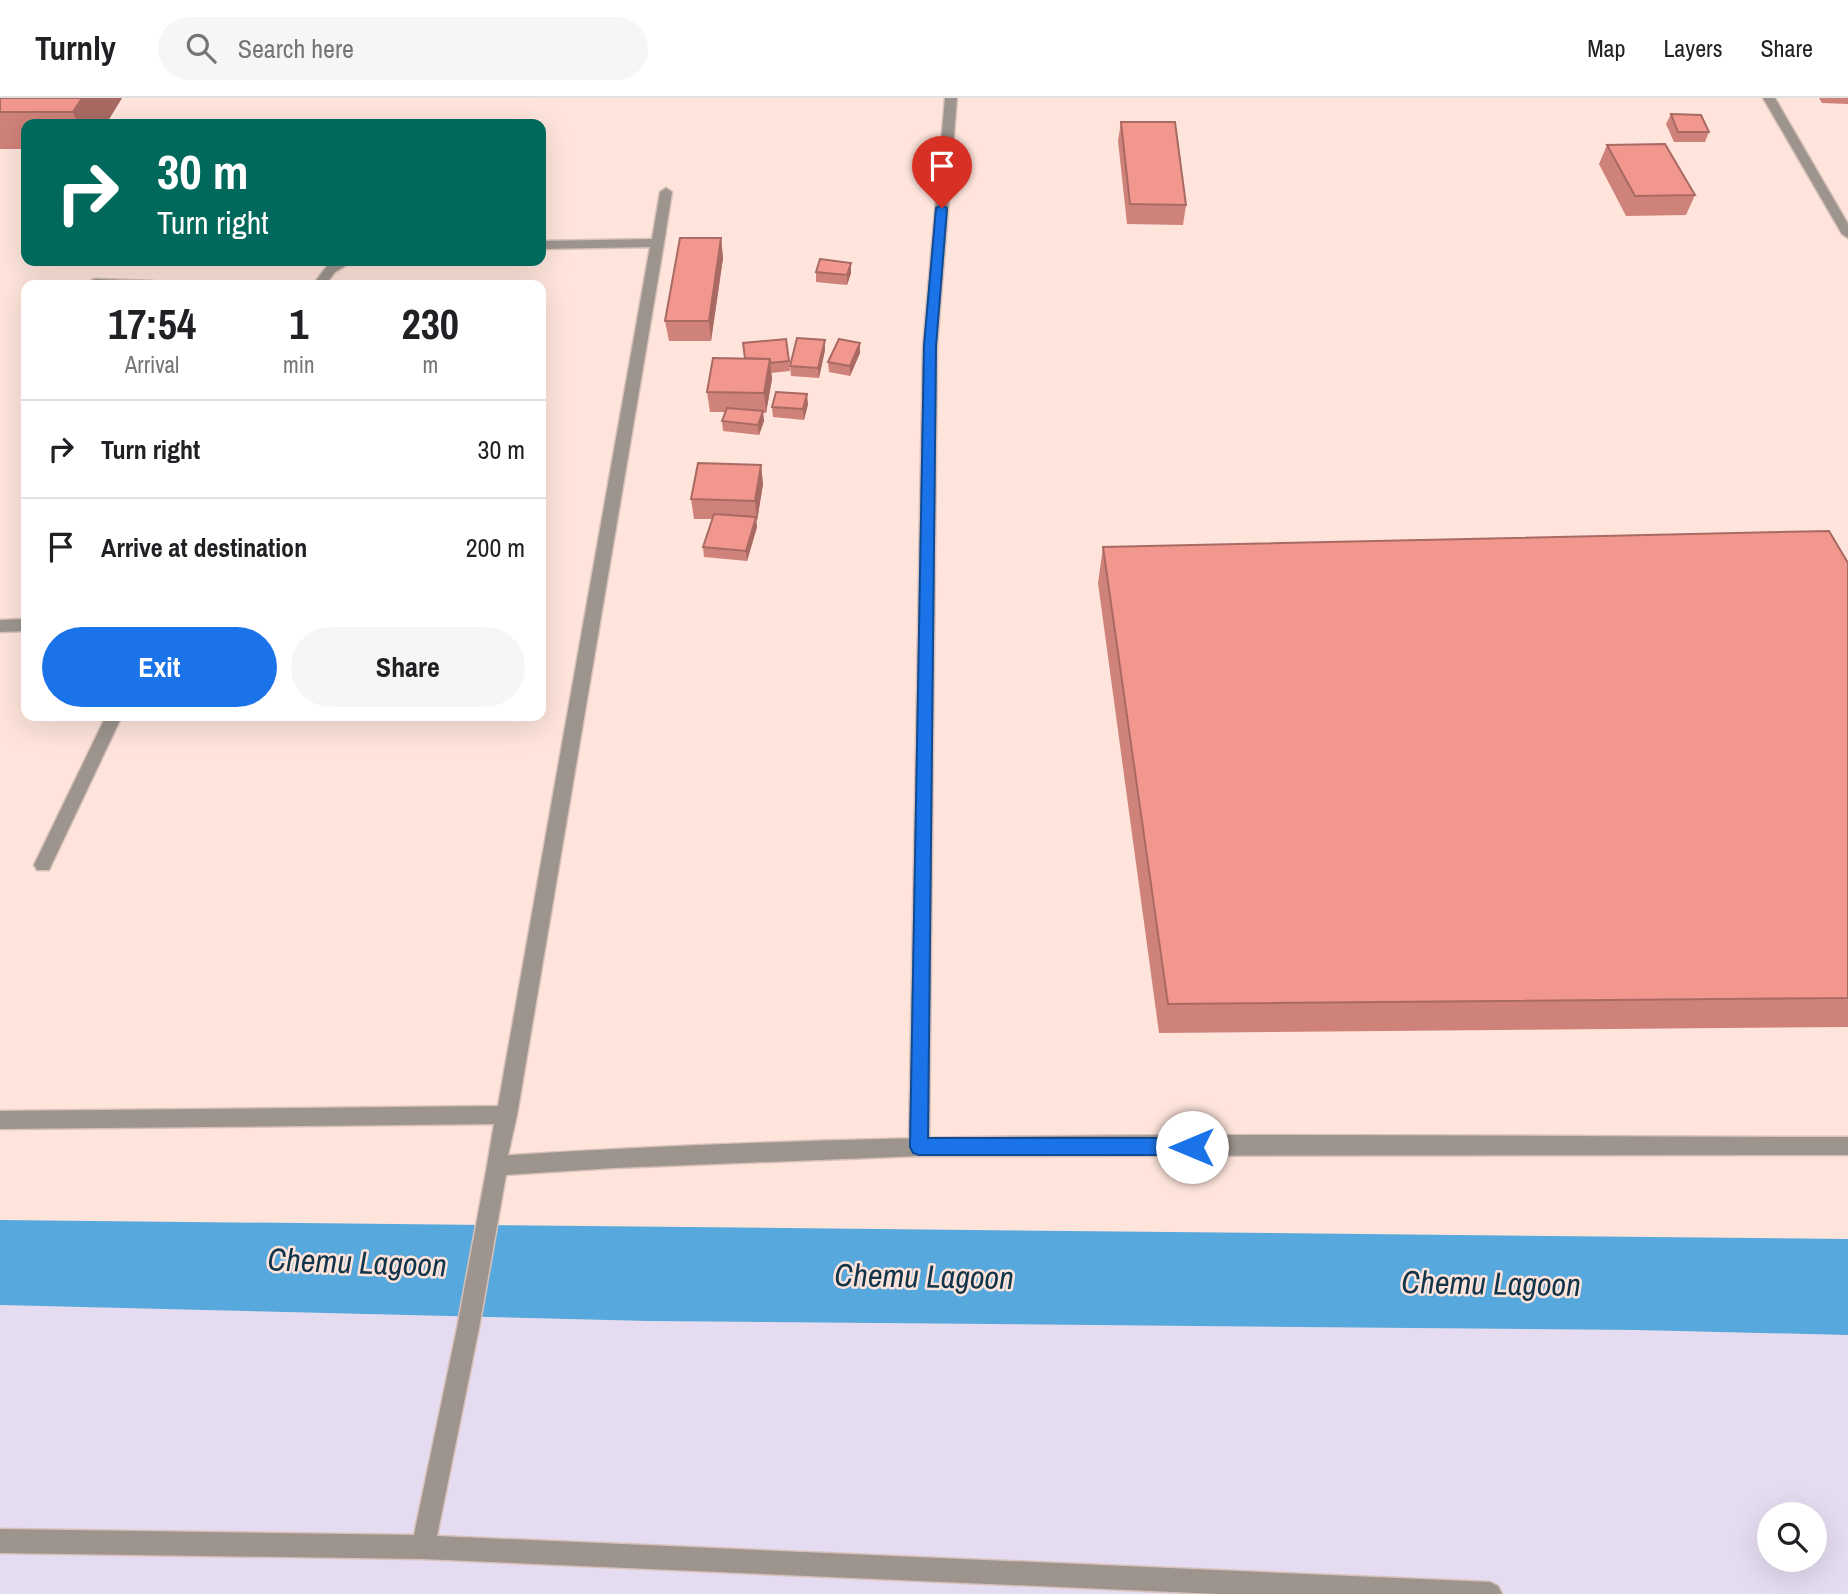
<!DOCTYPE html>
<style>
body{margin:0;font-family:"Archivo Narrow",sans-serif;background:#f6f6f6;color:#202124;height:100vh;display:flex;flex-direction:column;font-size:26px;white-space:nowrap}
*{box-sizing:border-box;margin:0}
p{font-size:23px;color:#757577}
.icon{flex:none;width:38px;height:38px;fill:none;stroke:currentColor;stroke-width:2;stroke-linecap:round;stroke-linejoin:round}
.map{position:relative;flex:1;overflow:hidden}
.side{position:absolute;left:21px;top:182px;width:525px;height:441px;display:flex;flex-direction:column;background:#fff;border-radius:14px;box-shadow:0 7px 28px #0002}
.side>*{flex:none}
.guide{position:absolute;left:21px;top:21px;width:525px;height:147px;border-radius:14px;box-shadow:0 7px 28px #0002;background:#00695c;color:#fff;overflow:hidden}
.tools{position:absolute;left:1757px;top:1404px;display:grid;gap:14px}
.tools a{display:grid;place-items:center;width:70px;height:70px;border-radius:50%;background:#fff;box-shadow:0 7px 28px #0002;font-size:35px}
.pin{position:absolute;display:grid;place-items:center;width:60px;height:60px;color:#fff;margin:-72px -30px;border-radius:50% 50% 50% 0;rotate:-45deg;box-shadow:0 0 7px #0007}
.pin .icon{rotate:45deg}
.me{position:absolute;width:77px;margin:-38px;rotate:270deg;stroke-linejoin:round;filter:drop-shadow(0 0 5px #0008)}
.turn{display:flex;align-items:center;gap:24px;height:147px;padding:0 21px;font-size:32px}
.turn .icon{width:91px;height:91px;stroke-width:2.5}
.turn b{display:block;font-size:49px;line-height:60px}
.eta{display:flex;justify-content:space-evenly;align-items:center;height:119px;text-align:center}
.eta b{font-size:42px;font-weight:800;line-height:49px}
.primary-button{display:flex;gap:14px;margin-top:auto;padding:14px 21px}
.primary-button a{flex:1;height:80px;border-radius:42px;background:#1a73e8;color:#fff;font-size:28px;font-weight:800;line-height:80px;text-align:center}
.primary-button a+a{background:#f6f6f6;color:#202124}
ul{padding:0;list-style:none}
li{display:flex;align-items:center;gap:21px;height:98px;padding:0 21px;border-top:2px solid #e0e0e0}
li div{flex:1}
li b{display:block;font-size:26px}
li em{font-style:normal}
header{display:flex;align-items:center;gap:42px;box-sizing:border-box;height:98px;padding:0 35px;background:#fff;border-bottom:2px solid #e0e0e0}
header strong{font-size:33px}
nav{display:flex;gap:38px;margin-inline-start:auto;font-size:24px}
.search{width:490px;height:63px;background:#f6f6f6;display:flex;align-items:center;gap:18px;box-sizing:border-box;padding:0 24px;border-radius:38px;color:#757577;font-size:26px}
.map>svg:first-child{display:block}
.commercial{fill:#e5dcf1;fill-rule:evenodd}
.water{fill:#57a8dc}
.lines{fill:none;stroke-linecap:round;stroke-linejoin:round}
.service-casing{stroke:#d8c1b9;stroke-width:3}
.minor-casing{stroke:#d8c1b9;stroke-width:3}
.service{fill:#9c948d;fill-rule:evenodd}
.minor{fill:#9c948d;fill-rule:evenodd}
.wall{fill:#cf8279}
.shaded-wall{fill:#a96a63}
.building{fill:#f1978d;stroke:#a96a63;stroke-width:2}
.route{fill:#1a73e8;stroke:#114b97;stroke-width:2}
.labels{text-anchor:middle;dominant-baseline:central;stroke-width:5;stroke-linejoin:round;paint-order:stroke}
.near-water-label{font-size:32px;font-style:italic;fill:#10344a;stroke:#fee4db}
</style>
<header>
<strong>Turnly</strong>
<div class="search"><svg class="icon" aria-label="search" viewBox="0 0 24 24"><circle cx="10" cy="10" r="6"/><path d="M15 15l6 6"/></svg>Search here</div>
<nav><a>Map</a><a>Layers</a><a>Share</a></nav>
</header>
<div class="map">
<svg width="1848" height="1496" viewBox="0 0 1848 1496">
<rect width="100%" height="100%" fill="#fee4db"/>
<path class="commercial" d="M0,1207L648,1223L1636,1232L1848,1237V1496H0ZM1769,1416H1815V1461H1769Z"/>
<path class="water" d="M0,1122L1848,1141V1237L1636,1232L648,1223L0,1207Z"/>
<g class="lines">
<defs>
<path id="service" d="M945,0H957L937,248L929,1049L926,1056L919,1058L912,1056L909,1049L923,248Z
M666,90L672,94L664,145L517,1017L504,1075L497,1078L490,1075L487,1068L494,1026L0,1031V1013L498,1008L650,149L541,151V143L652,141L660,94Z
M338,163H353L335,174L325,187H313L327,168Z
M96,181L153,183L159,187H91L92,182Z
M26,521V533L0,534V522Z
M106,618H122L49,772H37L34,767Z"/>
<path id="minor" d="M1763,0H1775L1848,126V140L1842,136Z
M1848,1039V1057L919,1058L614,1070L506,1077L479,1230L437,1438L1490,1484L1498,1488L1502,1496H1219L423,1461L0,1455V1431L414,1437L457,1230L487,1068L490,1061L497,1058C945,1028 1399,1039 1848,1039Z"/>
</defs>
<use href="#service" class="service-casing"/>
<use href="#minor" class="minor-casing"/>
<use href="#service" class="service"/>
<use href="#minor" class="minor"/>
</g>
<path class="wall" d="M0,0H122L106,26H26V51H0Z
M1819,0H1848V6L1822,5Z
M1671,16L1709,34L1705,44H1674L1666,26Z
M1121,24L1186,107L1183,127L1127,126L1118,43Z
M1607,47L1695,97L1686,117L1626,118L1599,66Z
M721,140L723,160L711,243H669L665,223Z
M851,165V175L847,187L816,184V174Z
M786,241L790,273L771,275L772,281L766,315H763L764,323L759,337L723,333L722,323L725,314H710L707,294L745,260Z
M825,242V252L819,280L791,278L790,268Z
M860,255L850,278L829,274L828,264Z
M808,306L804,322L773,319L772,309Z
M761,367L763,386L757,423H756L757,429L747,463L704,459L703,449L712,421H694L691,401Z
M1103,449L1848,465V929L1159,935L1098,485Z"/>
<path class="shaded-wall" d="M82,0H122L106,26H78L73,14Z
M721,140L723,160L711,243L709,223Z
M851,165V175L847,187V177Z
M825,242V252L819,280L818,270Z
M860,245V255L850,278V268Z
M770,261L772,281L766,315L764,295Z
M807,296L808,306L804,322L803,311Z
M763,313L764,323L759,337L758,327Z
M761,367L763,386L757,423L755,403Z
M756,419L757,429L747,463L746,453Z"/>
<path class="building" d="M0,0H82L73,14H0Z
M1671,16L1701,17L1709,34H1678Z
M1121,24H1175L1186,107L1130,106Z
M1665,46L1695,97L1635,98L1607,47Z
M680,140H721L709,223H665Z
M820,161L851,165L847,177L816,174Z
M797,240L825,242L818,270L790,268Z
M786,241L789,263L770,265V261L745,260L743,245Z
M839,241L860,245L850,268L828,264Z
M713,260L770,261L764,295L707,294Z
M776,294L807,296L803,311L772,309Z
M727,310L763,313L758,327L722,323Z
M698,365L761,367L755,403L691,401Z
M714,416L756,419L746,453L703,449Z
M1829,433L1848,465V900L1168,906L1103,449Z"/>
<path class="route" d="M942,107L947,110L936,248L928,1040H1192L1199,1043L1201,1049L1199,1055L1192,1057H919L913,1055L910,1049L924,248L936,110Z"/>
<g class="labels">
<g class="near-water-label">
<text transform="translate(357 1164) rotate(2)">Chemu Lagoon</text>
<text transform="translate(924 1178) rotate(1)">Chemu Lagoon</text>
<text transform="translate(1491 1185) rotate(1)">Chemu Lagoon</text>
</g>
</g>
</svg>
<div class="tools">
<a><svg class="icon" aria-label="search" viewBox="0 0 24 24"><circle cx="10" cy="10" r="6"/><path d="M15 15l6 6"/></svg></a>
</div>
<div class="pin" style="left:942px;top:110px;background:#d93025"><svg class="icon" aria-label="arrive" viewBox="0 0 24 24"><path d="M6 21V4h12l-3 4 3 4H6"/></svg></div>
<svg class="me" style="left:1192px;top:1049px" viewBox="-20 -20 40 40"><circle r="19" fill="#fff"/><path d="M0-13L10 11 0 6-10 11z" fill="#1a73e8"/></svg>
<div class="guide">
<div class="turn"><svg class="icon" aria-label="right" viewBox="0 0 24 24"><path d="M7 20v-9h11M14 6l5 5-5 5"/></svg><div><b>30 m</b>Turn right</div></div>
</div>
<section class="side">
<div class="eta">
<div><b>17:54</b><p>Arrival</p></div>
<div><b>1</b><p>min</p></div>
<div><b>230</b><p>m</p></div>
</div>
<ul>
<li><svg class="icon" aria-label="right" viewBox="0 0 24 24"><path d="M7 20v-9h11M14 6l5 5-5 5"/></svg><div><b>Turn right</b></div><em>30 m</em></li>
<li><svg class="icon" aria-label="arrive" viewBox="0 0 24 24"><path d="M6 21V4h12l-3 4 3 4H6"/></svg><div><b>Arrive at destination</b></div><em>200 m</em></li>
</ul>
<div class="primary-button"><a>Exit</a><a>Share</a></div>
</section>
</div>
